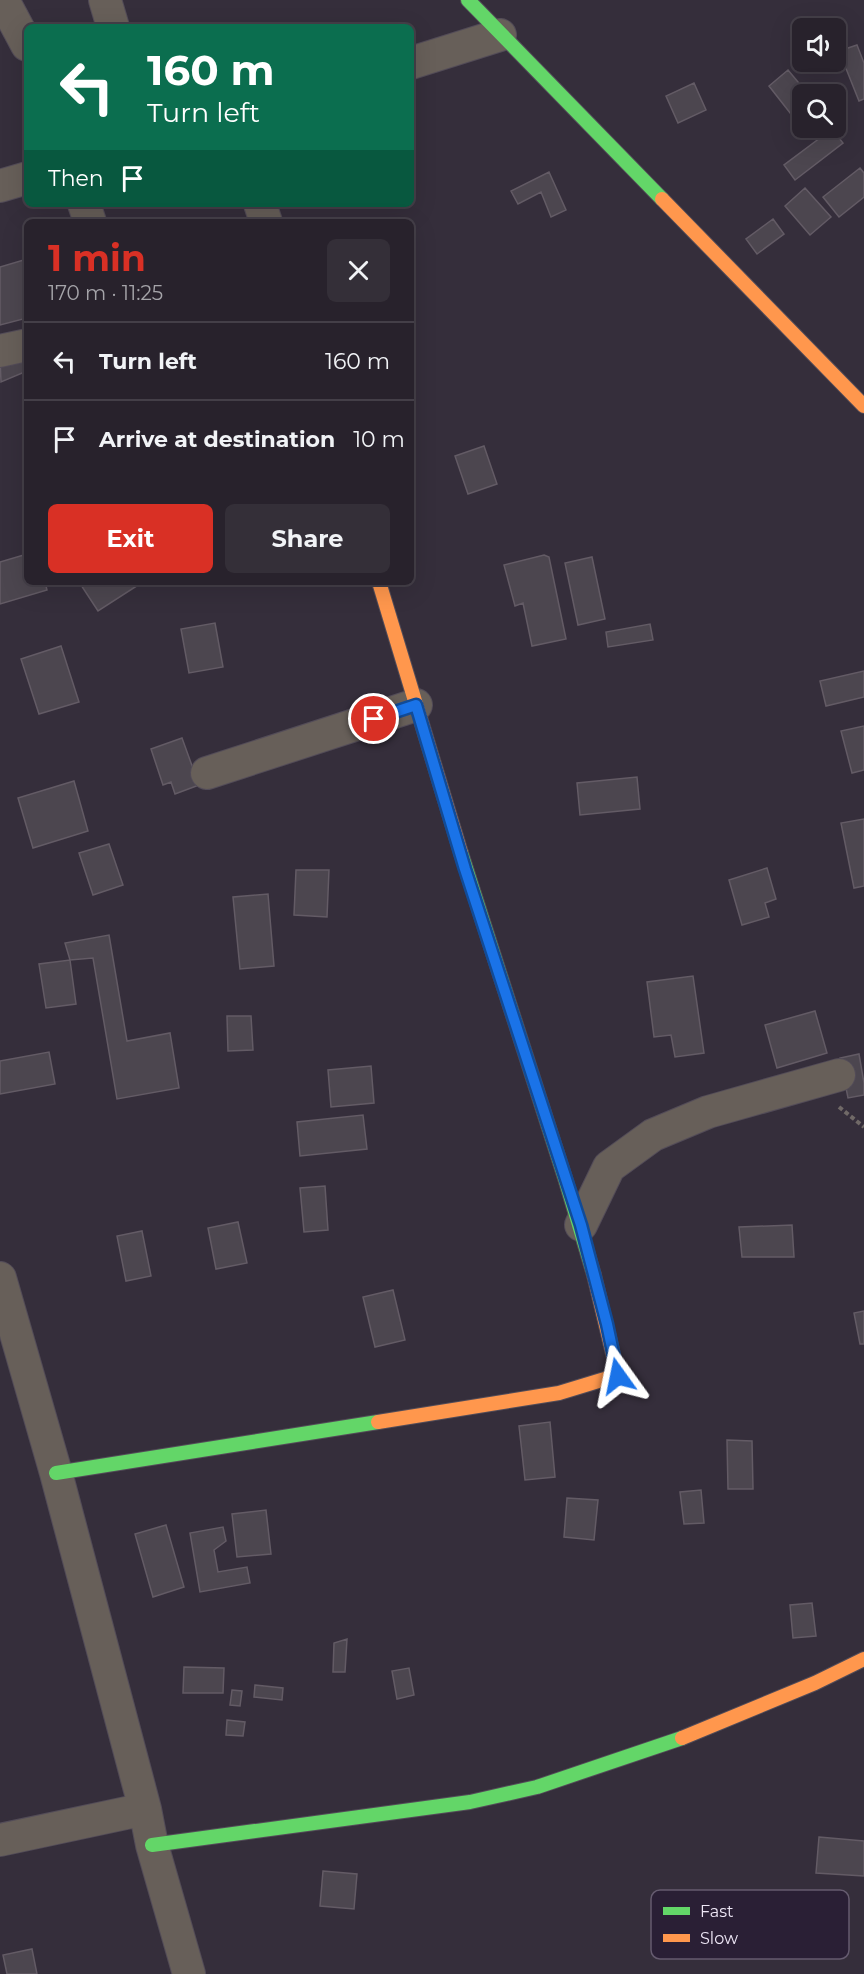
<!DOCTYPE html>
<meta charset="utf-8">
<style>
body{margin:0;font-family:Montserrat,sans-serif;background:#342f38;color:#f1f3f6;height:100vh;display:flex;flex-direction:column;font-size:22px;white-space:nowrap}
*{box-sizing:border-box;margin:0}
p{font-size:20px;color:#a5a4a9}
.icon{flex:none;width:33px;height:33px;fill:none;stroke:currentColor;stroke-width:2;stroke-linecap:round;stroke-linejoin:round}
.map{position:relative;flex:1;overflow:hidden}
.panel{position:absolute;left:24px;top:219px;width:390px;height:366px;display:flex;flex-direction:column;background:#28222c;border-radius:9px;box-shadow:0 6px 24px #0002,0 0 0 2px #443f48}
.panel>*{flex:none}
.hud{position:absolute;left:24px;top:24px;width:390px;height:183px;border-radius:9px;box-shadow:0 6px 24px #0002,0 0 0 2px #443f48;background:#0b6e4f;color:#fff;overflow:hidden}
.buttons{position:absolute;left:792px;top:18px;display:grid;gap:12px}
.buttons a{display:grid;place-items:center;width:54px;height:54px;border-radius:9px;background:#28222c;box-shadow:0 6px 24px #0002,0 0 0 2px #443f48;font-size:30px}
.pin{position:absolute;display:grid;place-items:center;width:51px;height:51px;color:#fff;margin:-26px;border:3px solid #fff;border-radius:50%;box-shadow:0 2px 6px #0007}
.me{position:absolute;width:66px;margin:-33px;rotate:348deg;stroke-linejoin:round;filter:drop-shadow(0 0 4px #0008)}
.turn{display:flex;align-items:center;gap:21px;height:126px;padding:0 24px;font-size:27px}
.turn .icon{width:78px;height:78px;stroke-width:2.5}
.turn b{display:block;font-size:42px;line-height:51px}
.then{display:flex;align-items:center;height:57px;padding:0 24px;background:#0003;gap:12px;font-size:22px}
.round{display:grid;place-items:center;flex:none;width:63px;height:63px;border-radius:9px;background:#342f38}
.head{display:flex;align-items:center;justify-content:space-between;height:102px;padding:0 24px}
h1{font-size:36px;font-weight:700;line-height:45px;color:#d93025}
.cta{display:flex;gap:12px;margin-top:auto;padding:12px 24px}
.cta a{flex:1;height:69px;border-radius:9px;background:#d93025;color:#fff;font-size:24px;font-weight:700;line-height:69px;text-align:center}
.cta a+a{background:#342f38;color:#f1f3f6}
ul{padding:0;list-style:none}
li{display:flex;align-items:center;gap:18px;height:78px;padding:0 24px;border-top:2px solid #443f48}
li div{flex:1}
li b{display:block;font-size:22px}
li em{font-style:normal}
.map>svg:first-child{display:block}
.building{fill:#4c464f;stroke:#635b65;stroke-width:1.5}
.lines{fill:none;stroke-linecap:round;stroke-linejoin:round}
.street-casing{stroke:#534c58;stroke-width:34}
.fast-casing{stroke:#534c58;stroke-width:16}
.slow-casing{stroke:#534c58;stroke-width:16}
.path{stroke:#706967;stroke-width:4;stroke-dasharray:4.5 3;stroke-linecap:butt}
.street{stroke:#675f59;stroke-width:32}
.fast{stroke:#63d668;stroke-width:14}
.slow{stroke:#ff974d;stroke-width:14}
.route-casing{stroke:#114b97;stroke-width:15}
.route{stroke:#1a73e8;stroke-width:10}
.key{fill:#2a1f35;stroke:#655b6f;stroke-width:1.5}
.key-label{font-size:16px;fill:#eee7f6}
</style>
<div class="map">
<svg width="864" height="1974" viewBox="0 0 864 1974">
<rect width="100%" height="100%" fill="#352e3b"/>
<path class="building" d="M857,45L864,63V99L859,101L839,51Z
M788,70L808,94H802V112L794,118L769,86Z
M694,83L706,110L678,123L666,96Z
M832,129L843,143L795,180L784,165Z
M860,168L864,173V197L839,217L823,197Z
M549,172L566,210L551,217L541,192L518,204L511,191Z
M805,188L831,217L810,235L785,206Z
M773,219L784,234L757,254L746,239Z
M27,259V318L0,325V267Z
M27,348V371L1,382L0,359Z
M484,446L497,484L468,494L455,456Z
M27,554V582H45L47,590L0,604V562Z
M544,555L549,557L566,639L532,646L523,603L515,606L504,565Z
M592,557L605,619L578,625L565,563Z
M79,582H143L98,611Z
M215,623L223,667L189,673L181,629Z
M650,624L653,640L608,647L606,632Z
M61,646L79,702L39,714L21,659Z
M864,671V697L826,706L820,681Z
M864,726V770L852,773L841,731Z
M182,738L199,785L175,794L171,782L163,785L151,749Z
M637,777L640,809L580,815L577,783Z
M74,781L88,831L33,848L18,798Z
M864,819V886L854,888L841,823Z
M109,844L123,885L93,895L79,853Z
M767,868L776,899L765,903L769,917L742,925L729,880Z
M296,870H329L327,917L294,915Z
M268,894L274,966L240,969L233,897Z
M109,935L127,1041L170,1033L179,1088L117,1099L93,958L70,960L65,943Z
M70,960L76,1004L46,1008L39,964Z
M693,976L704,1053L675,1057L671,1035L654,1037L647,982Z
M815,1011L827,1053L777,1068L765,1025Z
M227,1016H251L253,1050L228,1051Z
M49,1052L55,1084L0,1094V1061Z
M859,1054L864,1083V1095L848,1098L840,1058Z
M371,1066L374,1103L331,1107L328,1070Z
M363,1115L367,1149L300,1156L297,1122Z
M325,1186L328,1230L304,1232L300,1188Z
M238,1222L247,1263L216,1269L208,1228Z
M792,1225L794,1257H742L739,1227Z
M142,1231L151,1276L126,1281L117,1236Z
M393,1290L405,1340L375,1347L363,1297Z
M864,1311V1344H860L854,1313Z
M550,1422L555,1477L525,1480L519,1426Z
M727,1440L752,1441L753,1489H728Z
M701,1490L704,1523L684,1524L680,1492Z
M567,1498L598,1500L594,1540L564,1537Z
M266,1510L271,1554L237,1557L232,1514Z
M166,1525L184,1587L153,1597L135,1534Z
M223,1527L226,1541L214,1550L218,1572L247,1567L250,1583L200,1592L190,1533Z
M812,1603L816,1636L793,1638L790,1605Z
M347,1639L345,1672H333L334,1643Z
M184,1667L224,1668L223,1693H183Z
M409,1668L414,1695L397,1699L392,1671Z
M255,1685L283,1688L282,1700L254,1697Z
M232,1690L242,1691L240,1706L230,1705Z
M227,1720L245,1722L243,1736L226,1735Z
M819,1837L864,1841V1876L816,1873Z
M323,1871L357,1874L354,1909L320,1906Z
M32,1949L37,1974H7L3,1955Z"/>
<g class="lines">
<defs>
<path id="street" d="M3,0L27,45
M105,0L113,27
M411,63L500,35
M0,186L27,178
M84,204L90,222
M260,204L266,222
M0,351L27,345
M207,773L416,705
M581,1225L609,1167L653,1135L708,1112L839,1075
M0,1278L56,1473L145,1809L152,1845L189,1974
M0,1840L145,1809"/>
<path id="fast" d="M468,0L662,199
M461,853L565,1178L594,1275
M56,1473L378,1422
M152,1845L470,1802L537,1787L682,1738"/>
<path id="slow" d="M662,199L864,406
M379,582L461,853
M378,1422L559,1393L618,1375L594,1275
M682,1738L815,1683L864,1659"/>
</defs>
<use href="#street" class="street-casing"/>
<use href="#fast" class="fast-casing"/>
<use href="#slow" class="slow-casing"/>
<path class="path" d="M839,1107L864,1127"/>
<use href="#street" class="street"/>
<use href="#fast" class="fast"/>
<use href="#slow" class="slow"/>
</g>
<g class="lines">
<defs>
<path id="route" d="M374,719L416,705L465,869L581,1225L607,1324L618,1376"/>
</defs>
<use href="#route" class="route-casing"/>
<use href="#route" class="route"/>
</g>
<rect x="651" y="1890" width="198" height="69" rx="9" class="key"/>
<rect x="663" y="1907" width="27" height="8" fill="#63d668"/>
<rect x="663" y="1934" width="27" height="8" fill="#ff974d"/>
<g class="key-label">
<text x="700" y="1917">Fast</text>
<text x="700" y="1944">Slow</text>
</g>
</svg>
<div class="buttons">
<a><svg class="icon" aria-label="sound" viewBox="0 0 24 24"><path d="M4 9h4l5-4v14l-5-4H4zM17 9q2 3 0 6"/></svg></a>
<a><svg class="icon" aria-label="search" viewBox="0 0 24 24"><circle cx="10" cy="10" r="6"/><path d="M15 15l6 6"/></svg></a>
</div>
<div class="pin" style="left:374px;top:719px;background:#d93025"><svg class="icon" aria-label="arrive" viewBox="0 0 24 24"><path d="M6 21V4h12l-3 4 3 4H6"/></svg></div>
<svg class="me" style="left:618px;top:1376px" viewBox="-20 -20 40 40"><path d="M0-17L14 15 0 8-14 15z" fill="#1a73e8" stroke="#fff" stroke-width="4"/></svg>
<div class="hud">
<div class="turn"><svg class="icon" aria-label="left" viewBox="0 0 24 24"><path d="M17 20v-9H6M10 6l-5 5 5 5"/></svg><div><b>160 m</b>Turn left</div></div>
<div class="then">Then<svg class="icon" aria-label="arrive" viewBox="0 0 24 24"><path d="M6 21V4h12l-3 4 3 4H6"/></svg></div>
</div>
<section class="panel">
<div class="head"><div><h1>1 min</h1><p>170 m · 11:25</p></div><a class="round"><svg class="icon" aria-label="close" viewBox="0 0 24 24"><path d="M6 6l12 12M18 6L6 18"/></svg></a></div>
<ul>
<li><svg class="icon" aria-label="left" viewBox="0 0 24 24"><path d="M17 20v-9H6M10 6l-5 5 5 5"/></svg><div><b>Turn left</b></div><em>160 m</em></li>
<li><svg class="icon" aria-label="arrive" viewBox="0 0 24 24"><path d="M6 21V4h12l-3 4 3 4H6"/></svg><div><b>Arrive at destination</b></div><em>10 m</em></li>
</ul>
<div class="cta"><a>Exit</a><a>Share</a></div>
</section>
</div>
